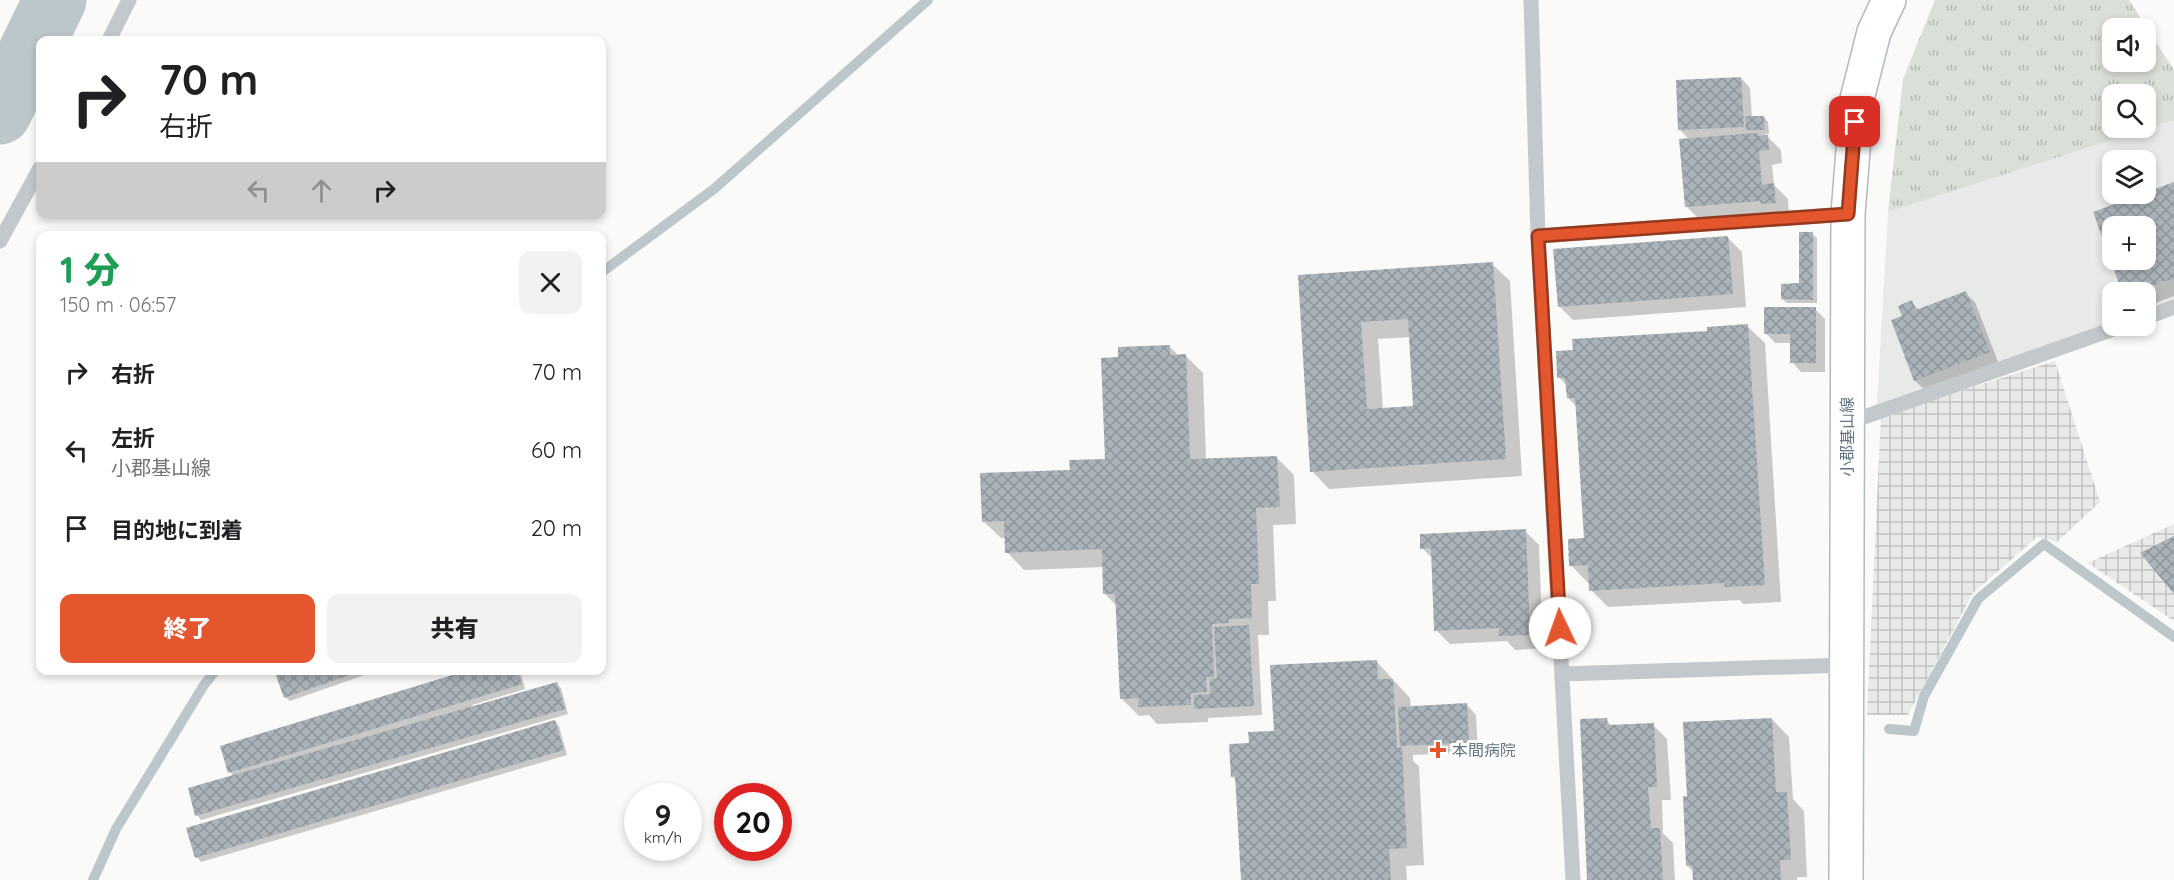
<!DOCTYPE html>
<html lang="ja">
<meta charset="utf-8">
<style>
body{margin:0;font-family:Quicksand,"Noto Sans JP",sans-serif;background:#f2f2f2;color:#202124;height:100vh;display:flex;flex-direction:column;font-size:22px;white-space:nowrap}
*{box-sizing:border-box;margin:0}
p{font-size:20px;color:#757577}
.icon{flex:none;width:33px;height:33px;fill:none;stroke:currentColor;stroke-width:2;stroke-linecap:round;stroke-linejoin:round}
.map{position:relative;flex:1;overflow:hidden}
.details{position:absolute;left:36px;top:231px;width:570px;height:444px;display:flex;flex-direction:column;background:#fff;border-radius:12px;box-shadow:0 3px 9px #0003}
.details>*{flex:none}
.guide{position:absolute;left:36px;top:36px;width:570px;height:183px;border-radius:12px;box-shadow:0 3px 9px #0003;background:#fff;color:#202124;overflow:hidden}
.controls{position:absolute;left:2102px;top:18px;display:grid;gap:12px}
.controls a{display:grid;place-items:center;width:54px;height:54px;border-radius:12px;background:#fff;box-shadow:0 3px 9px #0003;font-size:30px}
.speed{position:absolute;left:624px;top:783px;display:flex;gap:12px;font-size:30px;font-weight:700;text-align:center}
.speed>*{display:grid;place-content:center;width:78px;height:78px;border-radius:50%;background:#fff;box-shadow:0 3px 9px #0003;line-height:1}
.speed small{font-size:15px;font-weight:400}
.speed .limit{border:9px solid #d22;background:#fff;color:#111}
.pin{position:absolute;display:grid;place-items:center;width:51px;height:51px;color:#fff;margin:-26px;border-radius:12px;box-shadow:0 3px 9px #0006}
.me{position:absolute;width:66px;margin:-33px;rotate:357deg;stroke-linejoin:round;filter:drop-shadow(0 0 4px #0008)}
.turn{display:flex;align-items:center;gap:21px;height:126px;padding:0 24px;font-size:27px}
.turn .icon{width:78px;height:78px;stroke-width:2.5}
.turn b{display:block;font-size:42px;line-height:51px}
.lanes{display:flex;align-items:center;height:57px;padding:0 24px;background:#0003;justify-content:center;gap:30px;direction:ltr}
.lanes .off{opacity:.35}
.round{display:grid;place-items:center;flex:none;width:63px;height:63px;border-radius:12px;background:#f2f2f2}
.summary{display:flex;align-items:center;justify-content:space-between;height:102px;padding:0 24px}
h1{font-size:36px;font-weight:800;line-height:45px;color:#1e9e55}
.action{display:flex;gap:12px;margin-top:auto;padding:12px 24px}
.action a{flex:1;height:69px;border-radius:12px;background:#e4572e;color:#fff;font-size:24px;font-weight:800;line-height:69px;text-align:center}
.action a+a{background:#f2f2f2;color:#202124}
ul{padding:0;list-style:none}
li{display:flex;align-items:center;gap:18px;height:78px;padding:0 24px}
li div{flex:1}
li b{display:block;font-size:22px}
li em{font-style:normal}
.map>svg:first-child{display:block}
.built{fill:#e8e9e9;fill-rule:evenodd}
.industrial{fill:url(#industrial-grid)}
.grass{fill:url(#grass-tufts);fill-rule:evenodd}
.shadow{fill:#0003;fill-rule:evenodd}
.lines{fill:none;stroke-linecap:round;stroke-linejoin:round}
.stream{stroke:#bbc7cb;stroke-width:10}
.river{stroke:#bbc7cb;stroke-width:63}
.building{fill:url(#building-cross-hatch);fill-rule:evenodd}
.secondary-casing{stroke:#b3babf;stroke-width:36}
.service{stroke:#c3c8cc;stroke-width:15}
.secondary{stroke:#fff;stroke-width:33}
.route-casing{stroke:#94391e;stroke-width:15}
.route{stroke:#e4572e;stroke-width:10}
.poi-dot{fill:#e4572e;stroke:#fff;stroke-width:2}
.labels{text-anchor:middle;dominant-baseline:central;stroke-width:6;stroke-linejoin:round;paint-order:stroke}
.street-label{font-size:16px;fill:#657683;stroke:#fff}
.poi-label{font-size:16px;fill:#657683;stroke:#fff;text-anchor:start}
</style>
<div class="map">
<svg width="2174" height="880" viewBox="0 0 2174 880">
<defs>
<pattern id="industrial-grid" width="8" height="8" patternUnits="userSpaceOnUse" patternTransform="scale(1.5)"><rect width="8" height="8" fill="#e8e9e9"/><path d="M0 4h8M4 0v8" fill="none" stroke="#c0c1c2"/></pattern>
<pattern id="grass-tufts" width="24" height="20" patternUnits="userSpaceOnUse" patternTransform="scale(1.5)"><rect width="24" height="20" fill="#dadfd7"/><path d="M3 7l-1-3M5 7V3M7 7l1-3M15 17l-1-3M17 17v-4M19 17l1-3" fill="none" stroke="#b4b9b4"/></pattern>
<pattern id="building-cross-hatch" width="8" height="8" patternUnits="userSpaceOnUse" patternTransform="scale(1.5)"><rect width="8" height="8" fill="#aab3b9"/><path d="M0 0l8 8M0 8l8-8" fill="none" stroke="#8e969c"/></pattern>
</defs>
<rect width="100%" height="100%" fill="#fafaf8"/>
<path class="built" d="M2174,120V300L2145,310V292H2112V322L1877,404L1888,212ZM2112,160H2145V194H2112ZM2112,226H2145V260H2112Z"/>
<path class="industrial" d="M2055,361L2100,502L2057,542L2037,537L1973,593L1908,715H1867L1881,416Z
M2174,524V621L2088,563Z"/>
<path class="grass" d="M1935,0H2129L2174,70V120L1888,212L1903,79ZM2112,28H2145V62H2112ZM2112,94H2145V128H2112Z"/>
<path class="shadow" d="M1741,78L1750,88L1752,118L1764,117L1768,122L1769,134H1765L1781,150L1782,163L1772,165L1774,185L1788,199L1789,216L1700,220L1686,206L1690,140L1680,130Z
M2174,183V296L2145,307V292H2124L2095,213ZM2112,226H2145V260H2112Z
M1812,234L1817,238V303H1787L1782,299L1800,285Z
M1728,238L1742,252L1746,307L1573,320L1559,306Z
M1492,264L1510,281L1522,476L1329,489L1312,471L1299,276ZM1410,337L1415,408L1383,410L1378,339Z
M1965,293L1975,302L1998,362L1925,390L1915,381L1893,321L1904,317L1911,302L1920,311Z
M1815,309L1825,319V372H1801L1792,362V343H1775L1766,333Z
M1747,326L1765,343L1781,602L1743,604L1740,600L1608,607L1591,590L1590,583H1588L1571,565L1585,539L1577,407L1568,398L1567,386L1559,377L1709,332Z
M1170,347L1179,356L1185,355L1203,373L1206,460L1277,458L1294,475L1296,524L1273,525L1276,601H1268L1269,635H1258L1262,715L1208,718V722L1157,724L1149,715L1139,716L1121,698L1117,606L1105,594L1104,567L1024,570L1007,552L1006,538H1001L983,521L1071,472L1107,460L1120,359Z
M1525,531L1539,545L1543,648L1515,650L1507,641L1450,644L1436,630L1433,559L1422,548Z
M1377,662L1410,698L1411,708L1467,705L1476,715L1478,752L1413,755V761L1419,766L1424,865L1406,866L1407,880H1242L1237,781L1232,776L1251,745L1275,732Z
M285,670H379L290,701L285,697Z
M474,670H520L525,689L472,705L473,707L556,683L561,688L568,714L201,820L197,815L234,777L230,772Z
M1772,719L1789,737L1793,799L1804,811L1807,877H1797V880H1694V872L1687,865L1689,798Z
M1606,720L1613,727L1653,725L1667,739L1671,800H1662L1663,833L1673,843L1675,880H1589Z
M555,721L559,726L567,755L201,862L197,857Z"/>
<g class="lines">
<path class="stream" d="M602,272L714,189L928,0
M1889,729L1914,731L1924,696L1978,599L2044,544L2174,637
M93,880L116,829L204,685L216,670"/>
<path class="river" d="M0,113L55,0"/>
</g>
<path class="building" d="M1741,77L1744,127L1678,130L1676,80Z
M1745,116H1764L1765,130H1746Z
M1758,133L1759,136L1768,135L1769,150L1759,151L1762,185L1774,183L1776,203L1760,204V201L1685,207L1679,139Z
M2174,182V278L2134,292H2122L2093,212ZM2112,226H2145V260H2112Z
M1799,232H1813V300L1781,299V284L1799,283Z
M1728,236L1733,294L1558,307L1553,249Z
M1493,262L1506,459L1310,472L1298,275ZM1408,319L1413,406L1367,409L1361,322Z
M1966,291L1990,352L1914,381L1891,320L1902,316L1898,306L1912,300L1916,310Z
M1764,307H1816V363H1790V334H1764Z
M1748,324L1765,585L1725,587L1724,583L1589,591L1588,565L1569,566L1568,539L1584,538L1575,398H1567L1565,378H1557L1556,351L1573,350L1572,339L1707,331V327Z
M1170,345V355L1186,354L1190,459L1277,456L1280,507L1256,508L1259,584H1251L1252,618L1229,619V623L1212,624L1214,677H1206L1207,692L1191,693V705L1138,707L1139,698L1120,699L1115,594H1103L1102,549L1005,553L1004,521L982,522L980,473L1070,470L1069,460L1105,459L1101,358L1118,357V347Z
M1526,529L1530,635L1499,636V628L1434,631L1431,548L1420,549V534Z
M2174,536V594L2140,553Z
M1249,625L1254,706L1194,709V695L1210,694V679L1217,678L1214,627Z
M1377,660L1378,679H1393L1397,748L1402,747L1407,848L1389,849L1391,880H1241L1235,776L1231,777L1229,744L1249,743L1248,732L1274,731L1270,665Z
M281,670H361V671L284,698L275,673Z
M469,670H517L522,684L228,773L220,746Z
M557,682L565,709L195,816L188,788Z
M1467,703L1469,743L1400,746L1398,707Z
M1607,718L1608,725L1654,723L1657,787H1648L1651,828H1660L1663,880H1587L1580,719Z
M1772,718L1776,792H1787L1791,860H1780L1781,880H1693L1692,865L1686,866L1683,796L1687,797L1683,722Z
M555,720L564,750L195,858L186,828Z"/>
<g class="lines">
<defs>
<path id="secondary" d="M1846,880L1848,214L1857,99L1874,32L1889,0"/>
</defs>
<use href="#secondary" class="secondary-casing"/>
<path class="service" d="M1531,0L1538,236L1573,880
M109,40L129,0
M1538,236L1848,214
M0,241L40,168
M2145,318L2174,307
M1847,423L2122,326
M1562,674L1846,665"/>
<use href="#secondary" class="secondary"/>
</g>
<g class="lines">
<defs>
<path id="route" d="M1560,628L1538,236L1848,214L1855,122"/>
</defs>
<use href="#route" class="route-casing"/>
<use href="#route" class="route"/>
</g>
<path class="poi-dot" d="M1435 741h6v6h6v6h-6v6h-6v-6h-6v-6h6z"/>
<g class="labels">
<g class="street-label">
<text transform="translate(1847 437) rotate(-90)">小郡基山線</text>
</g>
<g class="poi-label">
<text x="1452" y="750">本間病院</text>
</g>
</g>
</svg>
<div class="controls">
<a><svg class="icon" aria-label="sound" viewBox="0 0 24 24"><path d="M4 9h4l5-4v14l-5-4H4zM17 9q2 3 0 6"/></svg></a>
<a><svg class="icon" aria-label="search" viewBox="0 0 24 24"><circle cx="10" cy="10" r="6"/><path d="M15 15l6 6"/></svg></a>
<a><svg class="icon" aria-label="layers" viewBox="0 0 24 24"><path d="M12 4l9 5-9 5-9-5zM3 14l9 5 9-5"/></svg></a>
<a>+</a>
<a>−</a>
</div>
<div class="speed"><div>9<small>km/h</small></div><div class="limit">20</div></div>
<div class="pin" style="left:1855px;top:122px;background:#d93025"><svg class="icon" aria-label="arrive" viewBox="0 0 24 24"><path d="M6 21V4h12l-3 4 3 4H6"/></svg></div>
<svg class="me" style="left:1560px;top:628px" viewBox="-20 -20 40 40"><circle r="19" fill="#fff"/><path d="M0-13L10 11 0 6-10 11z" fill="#e4572e"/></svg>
<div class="guide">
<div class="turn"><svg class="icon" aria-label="right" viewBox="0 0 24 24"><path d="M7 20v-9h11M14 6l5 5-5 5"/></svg><div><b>70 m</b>右折</div></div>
<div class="lanes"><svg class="icon off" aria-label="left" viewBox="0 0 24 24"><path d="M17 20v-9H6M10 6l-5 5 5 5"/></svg><svg class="icon off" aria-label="ahead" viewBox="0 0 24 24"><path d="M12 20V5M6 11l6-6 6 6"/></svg><svg class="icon" aria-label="right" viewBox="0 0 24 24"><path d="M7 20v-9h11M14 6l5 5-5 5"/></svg></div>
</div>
<section class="details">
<div class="summary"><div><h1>1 分</h1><p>150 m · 06:57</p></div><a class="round"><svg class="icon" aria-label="close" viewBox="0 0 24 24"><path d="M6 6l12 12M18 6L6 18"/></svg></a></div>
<ul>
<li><svg class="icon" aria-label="right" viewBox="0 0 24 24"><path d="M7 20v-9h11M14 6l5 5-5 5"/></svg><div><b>右折</b></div><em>70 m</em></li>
<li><svg class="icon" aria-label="left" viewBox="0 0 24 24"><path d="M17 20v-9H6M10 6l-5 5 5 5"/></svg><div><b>左折</b><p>小郡基山線</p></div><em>60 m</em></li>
<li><svg class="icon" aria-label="arrive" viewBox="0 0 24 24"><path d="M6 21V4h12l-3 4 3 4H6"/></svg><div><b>目的地に到着</b></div><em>20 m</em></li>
</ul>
<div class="action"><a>終了</a><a>共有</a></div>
</section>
</div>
